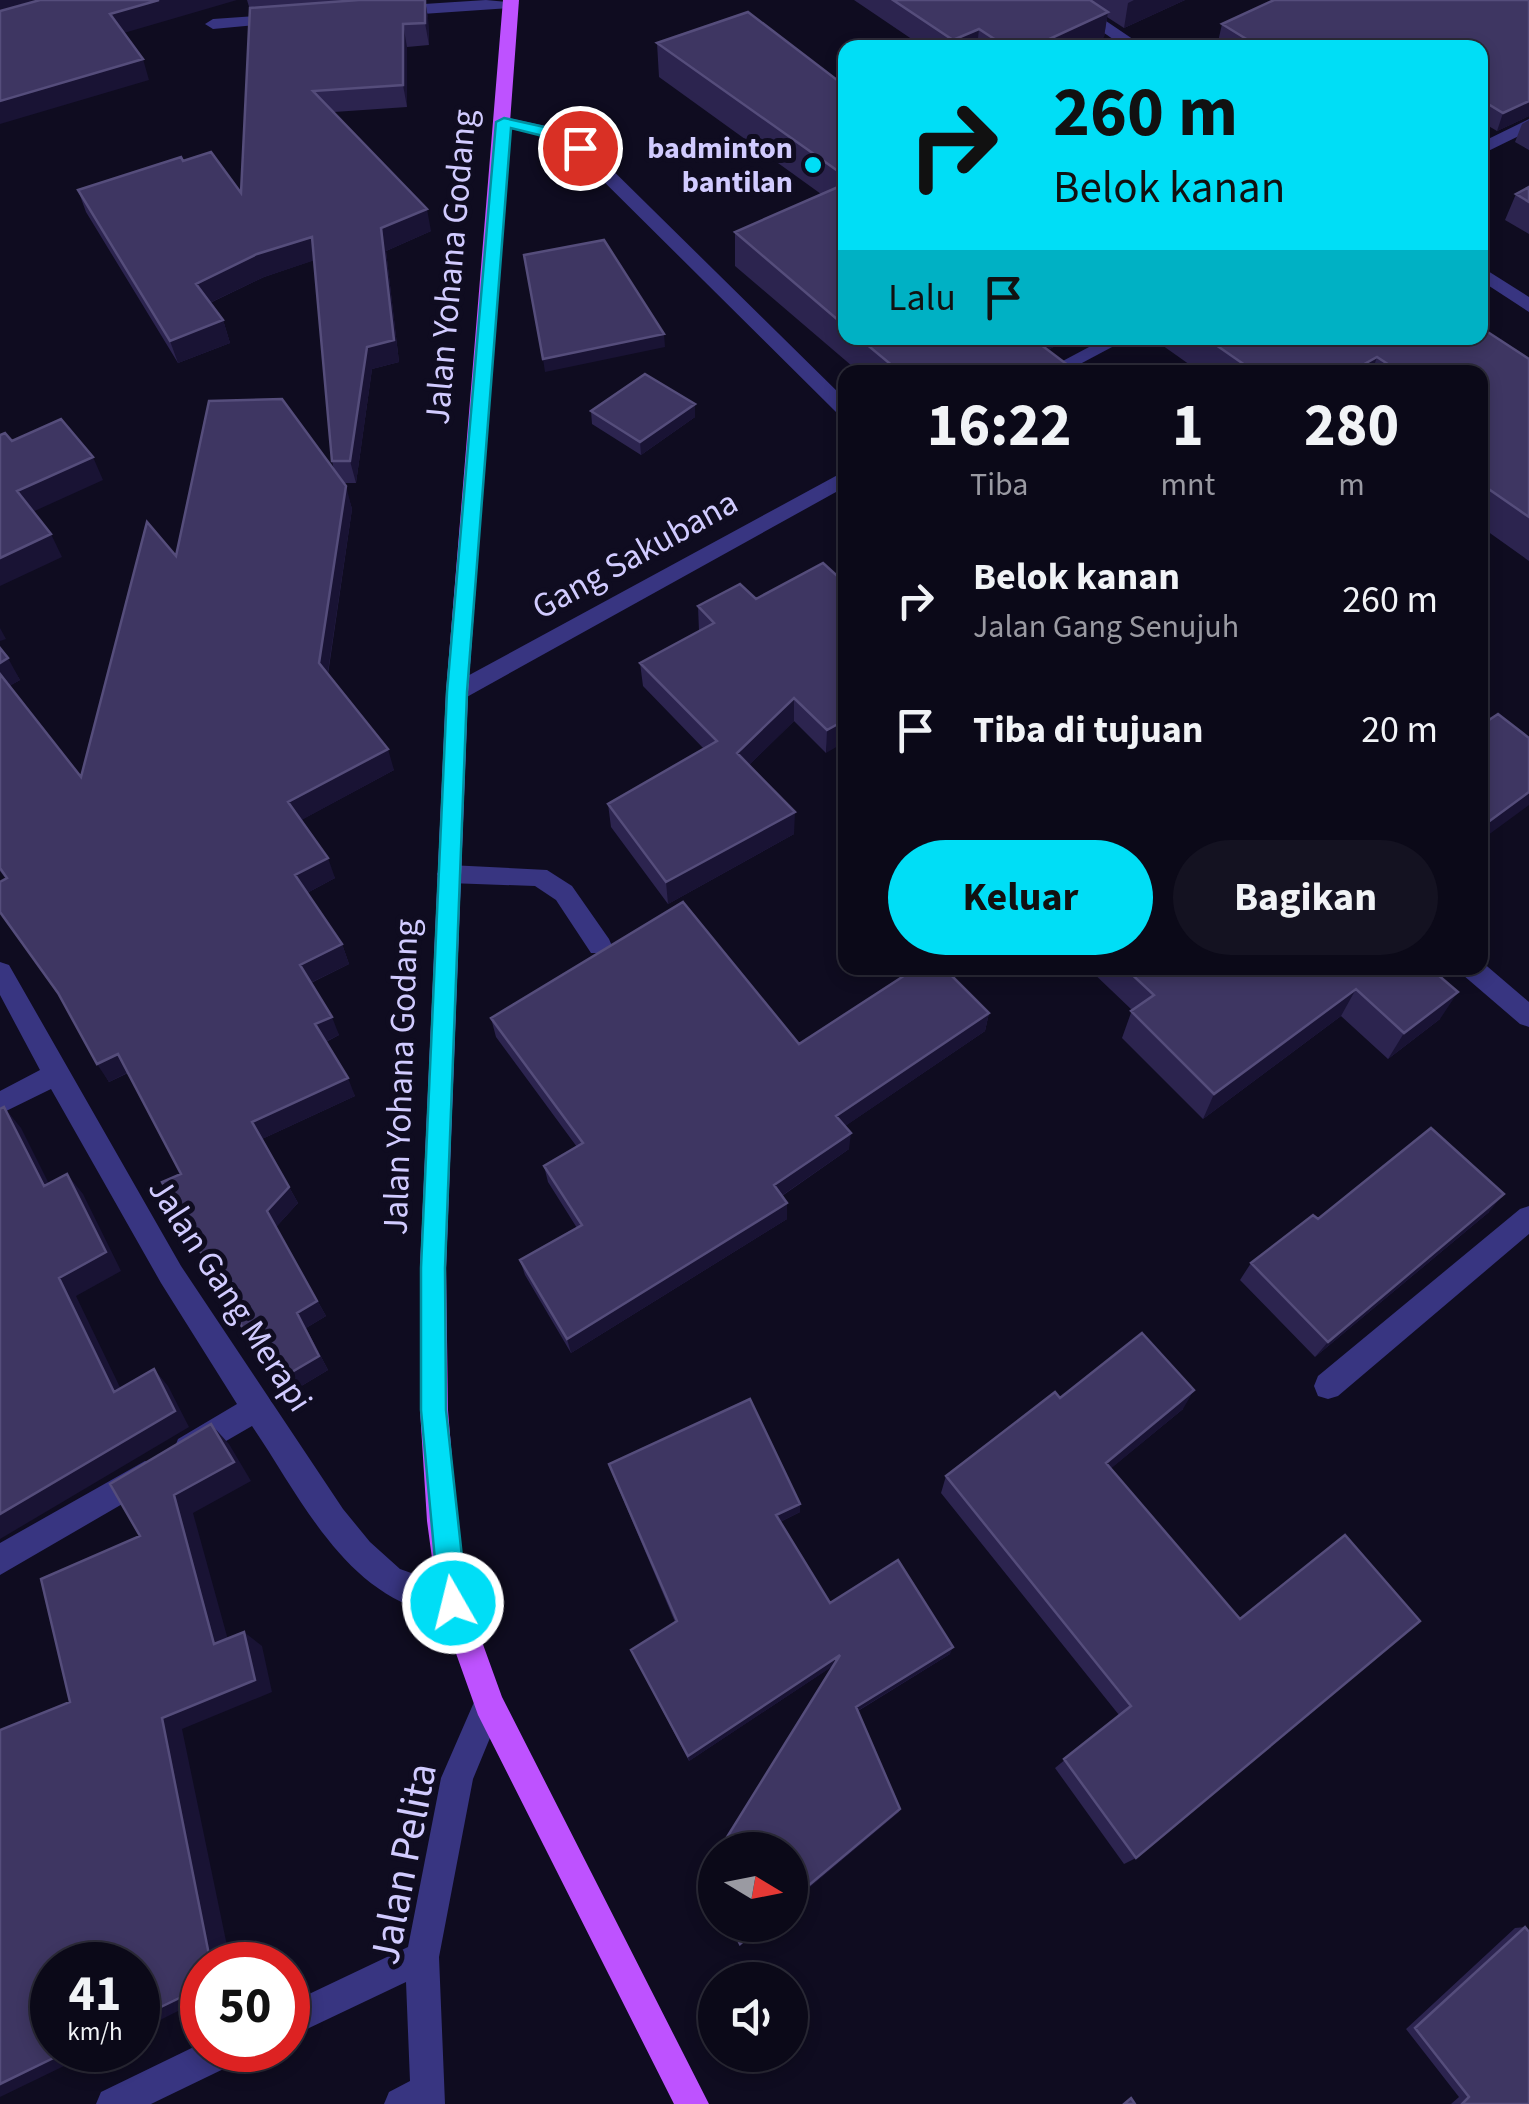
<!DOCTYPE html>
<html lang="id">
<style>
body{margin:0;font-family:"Source Sans 3",sans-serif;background:#141221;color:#f1f3f6;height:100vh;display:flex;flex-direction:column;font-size:38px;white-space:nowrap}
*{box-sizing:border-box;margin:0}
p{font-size:32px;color:#9a9aa2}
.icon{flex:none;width:55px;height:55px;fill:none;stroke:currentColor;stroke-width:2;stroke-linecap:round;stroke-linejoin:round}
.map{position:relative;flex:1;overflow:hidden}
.panel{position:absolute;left:838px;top:365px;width:650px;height:610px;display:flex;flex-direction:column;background:#0b0918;border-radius:20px;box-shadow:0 5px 15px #0003,0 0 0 2px #2b2a37}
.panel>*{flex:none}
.hud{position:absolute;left:838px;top:40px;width:650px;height:305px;border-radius:20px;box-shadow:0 5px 15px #0003,0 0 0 2px #2b2a37;background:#00def6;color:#111;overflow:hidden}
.needle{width:65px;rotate:100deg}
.controls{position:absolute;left:698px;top:1832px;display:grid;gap:20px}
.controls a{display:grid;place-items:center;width:110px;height:110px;border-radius:50%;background:#0b0918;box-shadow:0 5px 15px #0003,0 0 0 2px #2b2a37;font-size:50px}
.speed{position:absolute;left:30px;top:1942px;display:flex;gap:20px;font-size:50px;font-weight:700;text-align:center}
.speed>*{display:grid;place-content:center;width:130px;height:130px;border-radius:50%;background:#0b0918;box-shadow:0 5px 15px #0003,0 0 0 2px #2b2a37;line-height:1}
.speed small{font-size:25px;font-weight:400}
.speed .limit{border:15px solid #d22;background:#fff;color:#111}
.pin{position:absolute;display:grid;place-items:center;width:85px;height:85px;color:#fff;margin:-42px;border:5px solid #fff;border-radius:50%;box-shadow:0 2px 10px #0007}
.me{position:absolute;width:110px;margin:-55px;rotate:352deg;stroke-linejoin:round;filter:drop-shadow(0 0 8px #0008)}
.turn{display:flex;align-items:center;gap:35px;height:210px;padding:0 50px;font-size:45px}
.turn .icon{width:130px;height:130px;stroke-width:2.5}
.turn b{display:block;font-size:70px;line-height:85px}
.then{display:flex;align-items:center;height:95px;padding:0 50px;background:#0003;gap:20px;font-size:38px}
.eta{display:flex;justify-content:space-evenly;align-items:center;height:170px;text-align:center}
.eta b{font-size:60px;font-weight:700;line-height:70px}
.cta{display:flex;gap:20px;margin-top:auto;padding:20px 50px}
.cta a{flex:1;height:115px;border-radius:60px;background:#00def6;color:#111;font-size:40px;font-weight:700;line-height:115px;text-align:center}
.cta a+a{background:#141221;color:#f1f3f6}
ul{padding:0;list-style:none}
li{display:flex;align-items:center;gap:30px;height:130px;padding:0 50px}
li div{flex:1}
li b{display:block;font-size:38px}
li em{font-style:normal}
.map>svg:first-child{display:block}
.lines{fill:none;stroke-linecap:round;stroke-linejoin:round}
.minor{fill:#383581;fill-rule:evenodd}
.major{fill:#be52ff;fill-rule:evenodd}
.wall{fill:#2c244f}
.shaded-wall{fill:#191334}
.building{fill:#3e3662;stroke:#554d7b;stroke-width:2.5}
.route{fill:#00def6;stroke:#0090a0;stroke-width:2.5}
.poi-dot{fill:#00def6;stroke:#0f0c20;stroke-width:4}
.labels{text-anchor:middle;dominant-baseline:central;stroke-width:10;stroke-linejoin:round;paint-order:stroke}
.far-poi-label{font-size:30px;font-weight:bold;fill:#d1cbff;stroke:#0f0c20;text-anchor:end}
.street-label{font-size:35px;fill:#d1cbff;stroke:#0f0c20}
.near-street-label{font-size:42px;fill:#d1cbff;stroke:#0f0c20}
</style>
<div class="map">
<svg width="1529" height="2104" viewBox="0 0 1529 2104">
<rect width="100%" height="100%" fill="#0f0c20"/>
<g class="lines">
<path class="minor" d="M486,0L519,3L511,8L393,16L385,11L393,6Z
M1056,0H1075L1146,48H1126Z
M283,14L289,16V22L213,29L205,24L213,19Z
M504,117L550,127L586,144L845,399V416L838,414L574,152L539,135L498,126V118Z
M1529,119V131L1480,155V143Z
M1480,266L1529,297V312L1480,280Z
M1106,338H1129L1065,372H1042Z
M845,471V487L465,698H449L446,692L449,686Z
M449,865L547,870L572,886L609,939L612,946L609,953H591L556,900L535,886L449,883L441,881L437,874L441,867Z
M1481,961L1529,1002V1027L1520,1024L1463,975L1460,968H1480Z
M0,962L9,965L181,1266L343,1509L370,1542L400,1569L464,1592L468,1603L464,1614C450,1619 440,1615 426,1611C341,1588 298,1493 252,1426L188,1463L178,1459L174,1449L178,1439L237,1404L161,1283L51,1089L0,1114V1091L40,1070L0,995Z
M1529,1206V1234L1338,1396L1328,1399L1318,1396L1314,1386L1318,1376L1520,1209Z
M145,1461L155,1465L159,1475L155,1485L0,1575V1543Z
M489,1689L500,1693L504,1704L473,1779L439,1957L445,2104H384L389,2092L410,2081L406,1982L288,2038V2004L408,1947L441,1778L478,1693Z
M202,2043V2050H243L238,2062L151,2104H96L101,2092Z"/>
<path class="major" d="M503,0H519L468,692L446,1268L448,1410L457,1521L468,1603L502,1697L709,2104H674L478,1715L438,1603L427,1521L420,1410V1268L446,692Z"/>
</g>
<path class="wall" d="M247,0H428H425L428,18L429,45L407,47V107L334,112L431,231L386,251L399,362L372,369L356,483H344L352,509L328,674L394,770L301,820L335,878L307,893L342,944L349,964L311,983L339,1035L326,1042L355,1096L262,1139L298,1203L276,1227L326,1316L306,1328L328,1370L283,1397L181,1174L128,1073L109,1082L61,998L0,913V882L6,879L0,871V648L20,680L9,686L81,777L176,556L334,470L332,461L314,260L264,277L210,303L223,320L230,343L178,363L86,212L78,190L183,161L241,193L250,10Z
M854,0H1185L1124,28L1107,17L1104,37L1082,48H925Z
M1274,0H1529V116L1497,131L1480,121V48H1227L1218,42L1222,24Z
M657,43L845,86V338H1070L1048,350L1077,372H859L735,266V232L821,194L659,77Z
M1529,120V150L1515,142L1522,124Z
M1529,187V234L1505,220L1516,194Z
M1152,338H1480L1529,359V561L1480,526V372H1200Z
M591,411L695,417L641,455L592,424Z
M845,583L826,753L794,721L749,765L794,834L668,904L611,827L608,804L704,749L643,686L640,663L699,631L698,606L756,599Z
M1088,968H1430L1440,1019L1388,1059L1341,1016L1203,1119L1122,1038L1132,1010Z
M989,1013L985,1031L845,1126L849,1149L782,1196L787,1219L571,1353L525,1275L520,1260L577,1228L548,1182L544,1166L577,1147L496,1037L491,1018L799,1044Z
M1489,1212L1315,1357L1240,1280L1251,1263L1318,1219Z
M1060,1398L1183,1409L1111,1468L1240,1619L1136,1858L1124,1864L1055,1768L1119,1715L941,1493L946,1476Z
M609,1464L800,1504V1512L780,1522L830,1603L950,1654L858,1711L900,1809L898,1813L834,1665L689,1761L631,1650L675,1622L612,1473Z
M1525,1927L1529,2104H1451L1459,2097L1406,2029L1515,1928Z"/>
<path class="shaded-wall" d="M0,0H68L0,17Z
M159,0H237L117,35L110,14Z
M425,0L428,18L429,45L425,23Z
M1134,0H1185L1124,28L1128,3Z
M1108,12L1104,37L1082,48H1030Z
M403,24L407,47V107L403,85Z
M979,29L977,48H953V40Z
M143,59L149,80L0,124V101Z
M1529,101V116L1497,131L1503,113Z
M427,209L431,231L386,251L399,362L372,369L356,483L350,461L381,228Z
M312,237L318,259L264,277L203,306L196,284L257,254Z
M223,320L230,343L178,363L170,341Z
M664,334L665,347L545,372L543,359Z
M1024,338H1070L1020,365Z
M1377,357L1372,372H1350Z
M695,404V417L641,455L640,442Z
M93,457L103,480L28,514L17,491Z
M346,486L352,509L326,685L319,663Z
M51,534L62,557L0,586V558Z
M0,628L6,639L0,641Z
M8,658L20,680L6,688L0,678V663Z
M794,698V721L738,776L737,753Z
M845,720V742L826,753L827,730Z
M388,749L394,770L296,823L288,802Z
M1529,792V805L1480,841V828Z
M795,812L794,834L668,904L666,882Z
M328,858L335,878L303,895L295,875Z
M342,944L349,964L308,984L300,965Z
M1356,989L1341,1016L1203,1119L1214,1094Z
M1458,992L1440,1019L1388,1059L1404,1033Z
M989,1013L985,1031L835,1133L836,1116Z
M332,1017L339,1035L323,1043L315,1024Z
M118,1054L129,1072L109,1082L97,1064Z
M348,1078L355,1096L262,1139L252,1122Z
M4,1107L21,1128L60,1206L44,1186Z
M851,1133L849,1149L774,1201V1185Z
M67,1174L83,1194L121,1271L76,1296L130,1408L114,1392L59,1278Z
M289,1187L298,1203L276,1227L326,1316L306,1328L328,1370L283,1397L273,1383L267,1211Z
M1504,1194L1489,1212L1315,1357L1328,1342Z
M787,1203V1219L571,1353L567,1339Z
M154,1369L168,1386L189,1427L0,1539V1514Z
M1194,1390L1183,1409L1097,1480L1106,1463Z
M211,1424L229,1444L251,1481L193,1513L233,1658L214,1644L174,1495Z
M800,1504V1512L776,1524V1515Z
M244,1632L262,1646L272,1692L182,1729L231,1965H211L162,1718Z
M953,1647L950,1654L854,1713L856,1707Z
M840,1655L839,1662L689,1761L688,1756Z
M900,1809L898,1813L790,1904V1901Z
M762,1925H765L740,1946V1944Z
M202,1987V1999L138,2031V2018Z
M70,2050H97L0,2097V2084Z"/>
<path class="building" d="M40,0H159L110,14L143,59L0,101V11Z
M359,0H425V23L403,24V85L313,91L427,209L381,228L394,340L367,347L350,461H332L312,237L257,254L196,284L223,320L170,341L78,190L181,157L183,161L211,152L241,193L250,8Z
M893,0H1090L1108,12L1030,48H1008L979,29L953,40Z
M1274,0H1529V101L1503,113L1480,99V48H1261L1222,24Z
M748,12L845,86V176L657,43Z
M845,184V326L735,232Z
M1529,187V202L1516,194Z
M604,240L664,334L543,359L524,255Z
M1480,327L1529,359V517L1480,483V372H1400L1377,357L1350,372H1255L1206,338H1480Z
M859,338H1032L1077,372H900Z
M645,374L695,404L640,442L591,411Z
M282,399L346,486L319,663L388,749L288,802L328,858L295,875L342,944L300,965L332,1017L315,1024L348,1078L252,1122L289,1187L267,1211L317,1301L297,1313L319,1356L273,1383L162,1182L181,1174L118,1054L97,1064L58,993L0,912V882L7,878L0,868V674L81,777L147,522L176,556L209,401Z
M61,419L93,457L17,491L51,534L0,558V435L5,433L12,441Z
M823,563L845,583V720L827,730L794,698L737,753L795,812L666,882L608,804L717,741L640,663L714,623L698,606L740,584L756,599Z
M0,648L8,658L0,663Z
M1498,714L1529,738V792L1480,828V726Z
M683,902L799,1044L916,968H944L989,1013L836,1116L851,1133L774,1185L787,1203L567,1339L520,1260L582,1225L544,1166L583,1143L491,1018Z
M1125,968H1430L1458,992L1404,1033L1356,989L1214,1094L1131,1011L1154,995Z
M4,1107L44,1186L67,1174L106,1252L59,1278L114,1392L154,1369L175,1411L0,1514V1109Z
M1431,1128L1504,1194L1328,1342L1251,1263L1313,1215L1318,1219Z
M1142,1333L1194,1390L1106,1463L1240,1619L1345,1535L1420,1621L1136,1858L1064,1759L1131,1706L946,1476L1055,1392L1060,1398Z
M750,1399L800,1504L776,1515L830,1603L898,1560L953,1647L856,1707L900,1809L790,1901V1850H719L840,1655L688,1756L631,1650L677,1621L609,1464Z
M211,1424L234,1462L174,1495L214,1644L244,1632L255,1680L162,1718L211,1965H202V1987L138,2018V1965H52V2050H70L0,2084V1730L70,1702L41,1579L140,1536L110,1484Z
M715,1856V1895L704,1873Z
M730,1925H762L740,1944Z
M1525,1927L1529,1932V2104H1462L1469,2097L1415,2028Z
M1131,2098L1135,2104H1124Z"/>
<path class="route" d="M504,118L549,128L588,148L580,152L539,135L511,128L467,692L445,1268L446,1410L467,1603L463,1612L453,1616L443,1612L439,1603L421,1410V1268L447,692L496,122Z"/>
<circle class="poi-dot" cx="813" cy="165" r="10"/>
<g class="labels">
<g class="far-poi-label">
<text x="793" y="148">badminton<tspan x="793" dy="34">bantilan</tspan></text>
</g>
<g class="street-label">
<text transform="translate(451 267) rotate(-85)">Jalan Yohana Godang</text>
<text transform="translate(635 555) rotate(-29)">Gang Sakubana</text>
<text transform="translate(401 1077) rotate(-88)">Jalan Yohana Godang</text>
<text transform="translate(230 1295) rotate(57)">Jalan Gang Merapi</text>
</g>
<g class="near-street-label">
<text transform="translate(404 1864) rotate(-79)">Jalan Pelita</text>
</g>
</g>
</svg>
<div class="controls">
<a><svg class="needle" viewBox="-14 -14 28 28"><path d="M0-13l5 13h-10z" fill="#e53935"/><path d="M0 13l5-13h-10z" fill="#9a9aa2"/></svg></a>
<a><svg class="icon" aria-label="sound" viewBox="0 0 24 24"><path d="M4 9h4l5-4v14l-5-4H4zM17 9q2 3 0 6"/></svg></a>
</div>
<div class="speed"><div>41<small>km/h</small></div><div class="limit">50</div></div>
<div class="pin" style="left:580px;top:148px;background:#d93025"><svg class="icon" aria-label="arrive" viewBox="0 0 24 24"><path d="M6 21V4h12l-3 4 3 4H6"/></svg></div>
<svg class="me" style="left:453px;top:1603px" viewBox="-20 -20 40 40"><circle r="17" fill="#00def6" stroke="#fff" stroke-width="3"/><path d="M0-11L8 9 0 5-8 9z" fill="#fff"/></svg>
<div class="hud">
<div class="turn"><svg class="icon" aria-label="right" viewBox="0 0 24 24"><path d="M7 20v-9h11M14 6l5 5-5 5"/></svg><div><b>260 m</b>Belok kanan</div></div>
<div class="then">Lalu<svg class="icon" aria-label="arrive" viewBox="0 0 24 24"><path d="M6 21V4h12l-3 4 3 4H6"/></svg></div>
</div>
<section class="panel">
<div class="eta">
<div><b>16:22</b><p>Tiba</p></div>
<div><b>1</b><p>mnt</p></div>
<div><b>280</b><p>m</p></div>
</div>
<ul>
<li><svg class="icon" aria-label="right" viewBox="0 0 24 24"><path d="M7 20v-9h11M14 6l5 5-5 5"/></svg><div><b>Belok kanan</b><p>Jalan Gang Senujuh</p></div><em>260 m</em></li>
<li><svg class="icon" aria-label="arrive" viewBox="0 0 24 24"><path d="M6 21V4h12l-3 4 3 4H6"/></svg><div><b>Tiba di tujuan</b></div><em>20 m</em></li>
</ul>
<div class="cta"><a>Keluar</a><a>Bagikan</a></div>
</section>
</div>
